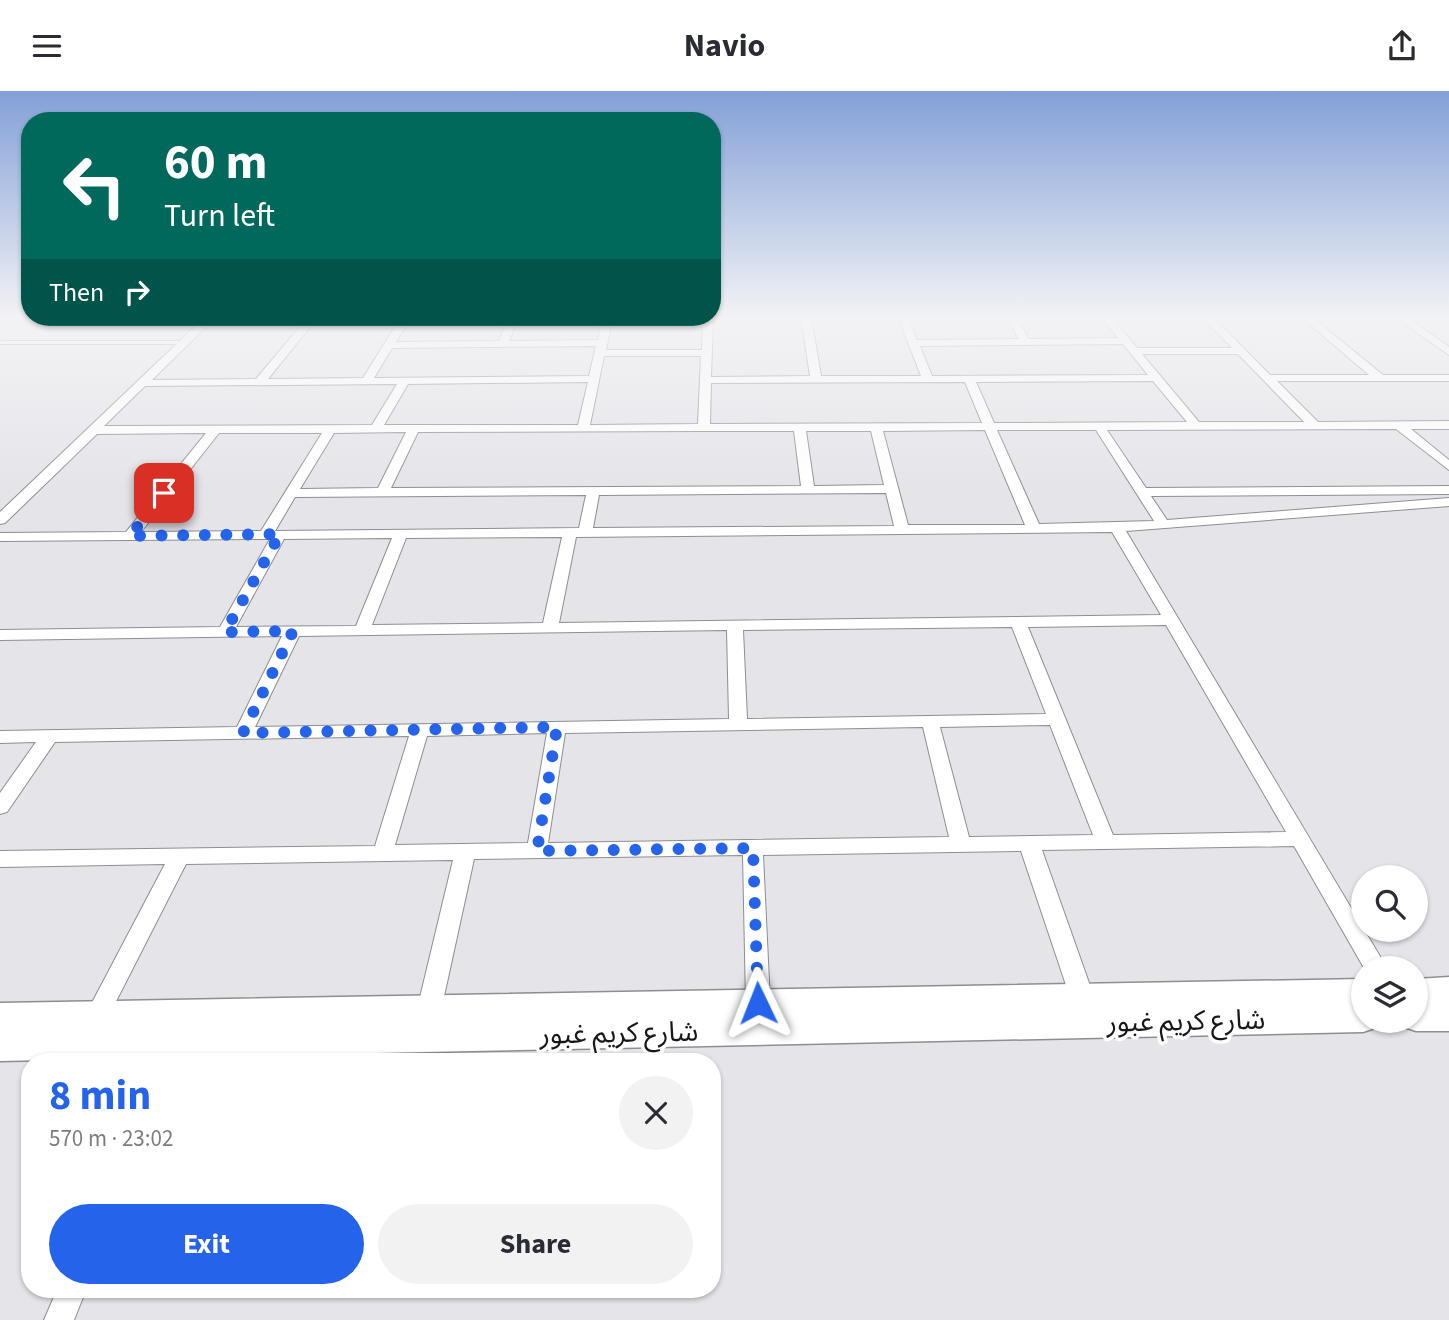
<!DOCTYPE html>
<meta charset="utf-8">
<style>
body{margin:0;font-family:"Source Sans 3","Noto Sans Arabic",sans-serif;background:#f2f2f3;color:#2b2b33;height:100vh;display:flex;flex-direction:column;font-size:26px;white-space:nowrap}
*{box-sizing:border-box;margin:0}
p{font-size:23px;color:#7c7c81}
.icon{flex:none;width:38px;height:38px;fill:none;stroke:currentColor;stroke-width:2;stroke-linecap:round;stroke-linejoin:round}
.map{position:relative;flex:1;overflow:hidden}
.sheet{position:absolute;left:21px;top:962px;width:700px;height:245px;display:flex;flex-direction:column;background:#fff;border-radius:28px;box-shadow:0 2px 5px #0004}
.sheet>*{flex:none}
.top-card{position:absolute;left:21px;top:21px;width:700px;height:214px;border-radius:28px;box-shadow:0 2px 5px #0004;background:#00695c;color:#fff;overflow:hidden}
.tools{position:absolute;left:1351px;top:774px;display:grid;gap:14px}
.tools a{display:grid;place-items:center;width:77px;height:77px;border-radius:50%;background:#fff;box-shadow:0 2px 5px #0004;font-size:35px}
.pin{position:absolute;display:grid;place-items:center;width:60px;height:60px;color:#fff;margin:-30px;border-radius:14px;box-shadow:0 4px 10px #0006}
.me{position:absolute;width:77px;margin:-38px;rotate:358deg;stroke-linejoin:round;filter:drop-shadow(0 0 5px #0008)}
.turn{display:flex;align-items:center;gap:24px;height:147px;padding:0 28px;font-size:32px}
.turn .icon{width:91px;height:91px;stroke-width:2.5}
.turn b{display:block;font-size:49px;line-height:60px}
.then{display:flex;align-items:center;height:66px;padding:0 28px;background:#0003;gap:14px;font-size:26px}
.round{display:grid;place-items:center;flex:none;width:74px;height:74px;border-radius:37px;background:#f2f2f3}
.summary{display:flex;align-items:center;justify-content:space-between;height:119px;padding:0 28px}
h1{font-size:42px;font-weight:700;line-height:52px;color:#2563eb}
.action{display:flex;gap:14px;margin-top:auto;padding:14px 28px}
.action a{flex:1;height:80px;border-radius:42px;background:#2563eb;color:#fff;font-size:28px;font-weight:700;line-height:80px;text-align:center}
.action a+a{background:#f2f2f3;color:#2b2b33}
header{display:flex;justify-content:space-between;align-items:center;height:91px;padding:0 28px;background:#fff;font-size:32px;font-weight:700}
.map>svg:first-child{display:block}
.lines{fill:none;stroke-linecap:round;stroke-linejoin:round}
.lane-casing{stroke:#8e8e92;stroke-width:2}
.street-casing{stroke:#8e8e92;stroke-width:2}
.secondary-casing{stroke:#8e8e92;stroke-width:3}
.lane{fill:#fff;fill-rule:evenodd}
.street{fill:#fff;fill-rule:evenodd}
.secondary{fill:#fff;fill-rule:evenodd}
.route{stroke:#2563eb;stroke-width:12;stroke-dasharray:0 21.6}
.labels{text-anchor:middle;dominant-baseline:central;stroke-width:7;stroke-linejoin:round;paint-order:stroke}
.near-street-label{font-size:28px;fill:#181819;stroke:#fff}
</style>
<header><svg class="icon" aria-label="menu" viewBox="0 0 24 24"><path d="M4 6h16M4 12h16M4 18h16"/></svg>Navio<svg class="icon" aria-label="share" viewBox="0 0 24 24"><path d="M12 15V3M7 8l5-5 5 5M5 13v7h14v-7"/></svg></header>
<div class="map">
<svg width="1449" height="1229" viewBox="0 0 1449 1229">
<rect width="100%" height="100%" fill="#e5e4e9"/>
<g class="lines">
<defs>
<path id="lane" d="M185,250L187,251V253H0V251L2,250Z"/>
<path id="street" d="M205,226H216L152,289L256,288L308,226H318L268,288L363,287L401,226H411L396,251L499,250L509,226H519L509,250L598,249L603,226H613L606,259H702L703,226H713L711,286L810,285L801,226H811L821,285H921L898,226H908L917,249L1019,248L1006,226H1016L1029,248L1118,247L1101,226H1111L1137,257H1232L1202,226H1213L1270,284H1369L1301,226H1312L1383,284H1449V290H1277L1318,331L1449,330V338H1411L1449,369V379L1396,338L1107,339L1146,397L1449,395V403L1151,405L1167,429L1449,407V415L1126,440L1387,877H1364L1294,755L1042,759L1094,906L1090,913L1082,916L1074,913L1070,906L1021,760L763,764L770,912L766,919L758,922L750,919L746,912L743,764L474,768L441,919L437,926L429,929L421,926L417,919L453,769L186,773L105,932L97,935L89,932L85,925L165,773L0,776V760L375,755L409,645L55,651L7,721L0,723V702L36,651L0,652V640L237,636L282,545L0,549V539L220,536L270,448L0,450V442L126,441L206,342L97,343L5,432L0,433V421ZM1123,253L1148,284L932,285L920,255ZM596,255L589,285L374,287L392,257ZM1142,263H1238L1304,331H1199ZM604,265H701L698,333L590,334ZM1153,290L1187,331L994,332L976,291ZM588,291L578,334H384L408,293ZM965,291L982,332L710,333L711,292ZM397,293L372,334L104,335L145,295ZM985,339L1025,434H908L883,340ZM997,339H1096L1154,430L1039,433ZM703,340H794L801,395L391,397L418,341ZM806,340H871L884,394L814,395ZM406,341L378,397L300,398L334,342ZM219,342H322L261,440L141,441ZM886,402L894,435L593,437L599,404ZM586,404L579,437L275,440L295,406ZM1112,441L1161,524L559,532L576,446ZM562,446L543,532L372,534L406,447ZM392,447L356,535L236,536L284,448ZM1166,534L1286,741L1113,744L1028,536ZM1012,536L1046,623L747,628L743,539ZM727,539L729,628L255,636L299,545ZM1050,634L1093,744L969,746L940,636ZM923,636L949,746L548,752L565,642ZM547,642L528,752L395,754L427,645Z
M1395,226H1407L1449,256V264Z
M57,1199H86L74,1229H44Z"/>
<path id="secondary" d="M1449,886V940H1416L1404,936L1401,929H1416V888Z
M1363,888V929H1379L1375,937L1363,941L0,970V912Z"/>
</defs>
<use href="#lane" class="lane-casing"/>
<use href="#street" class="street-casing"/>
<use href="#secondary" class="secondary-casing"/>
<use href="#lane" class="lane"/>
<use href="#street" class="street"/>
<use href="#secondary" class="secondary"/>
</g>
<linearGradient id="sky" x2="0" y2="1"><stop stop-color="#83a0d7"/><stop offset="0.57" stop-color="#f3f3f5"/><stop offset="1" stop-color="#f3f3f5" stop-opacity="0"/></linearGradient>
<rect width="1449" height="398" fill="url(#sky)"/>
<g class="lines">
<path class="route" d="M164,402L130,445L280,443L225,541L293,540L243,642L557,636L537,760L753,757L758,912"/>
</g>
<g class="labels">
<g class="near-street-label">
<text transform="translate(1186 930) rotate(-1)">شارع كريم غبور</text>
<text transform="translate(619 942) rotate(-1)">شارع كريم غبور</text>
</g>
</g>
</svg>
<div class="tools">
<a><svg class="icon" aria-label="search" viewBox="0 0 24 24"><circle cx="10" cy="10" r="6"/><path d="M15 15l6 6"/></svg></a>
<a><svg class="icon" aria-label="layers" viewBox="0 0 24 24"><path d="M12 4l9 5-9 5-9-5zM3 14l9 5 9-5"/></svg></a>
</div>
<div class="pin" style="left:164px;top:402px;background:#d93025"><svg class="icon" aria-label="arrive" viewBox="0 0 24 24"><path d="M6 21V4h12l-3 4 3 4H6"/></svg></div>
<svg class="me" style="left:758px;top:912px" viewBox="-20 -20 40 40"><path d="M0-17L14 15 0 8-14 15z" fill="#2563eb" stroke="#fff" stroke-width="4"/></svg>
<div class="top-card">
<div class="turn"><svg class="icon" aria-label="left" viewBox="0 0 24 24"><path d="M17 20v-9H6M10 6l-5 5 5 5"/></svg><div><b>60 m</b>Turn left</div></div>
<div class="then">Then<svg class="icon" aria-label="right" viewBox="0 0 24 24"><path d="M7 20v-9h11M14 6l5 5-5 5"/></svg></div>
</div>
<section class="sheet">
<div class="summary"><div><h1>8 min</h1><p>570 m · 23:02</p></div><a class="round"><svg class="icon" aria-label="close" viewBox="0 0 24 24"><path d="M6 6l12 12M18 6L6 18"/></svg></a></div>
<div class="action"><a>Exit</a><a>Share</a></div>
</section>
</div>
